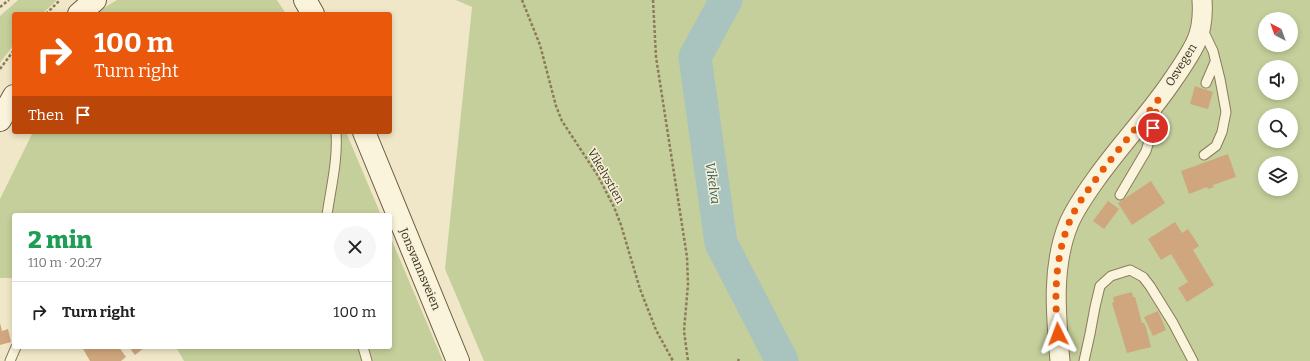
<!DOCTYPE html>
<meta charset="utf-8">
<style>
body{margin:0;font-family:Bitter,serif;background:#f6f6f6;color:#222;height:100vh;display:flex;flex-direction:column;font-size:15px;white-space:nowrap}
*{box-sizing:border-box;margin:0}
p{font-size:13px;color:#767676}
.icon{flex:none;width:22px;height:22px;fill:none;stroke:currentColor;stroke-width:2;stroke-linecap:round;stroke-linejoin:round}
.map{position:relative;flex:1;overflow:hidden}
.panel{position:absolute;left:12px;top:213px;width:380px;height:136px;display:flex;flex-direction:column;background:#fff;border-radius:4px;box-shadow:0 2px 6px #0003}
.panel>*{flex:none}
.banner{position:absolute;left:12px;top:12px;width:380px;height:122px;border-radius:4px;box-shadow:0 2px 6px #0003;background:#ea580c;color:#fff;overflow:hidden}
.needle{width:26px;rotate:319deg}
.controls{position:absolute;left:1258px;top:12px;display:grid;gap:8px}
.controls a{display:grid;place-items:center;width:40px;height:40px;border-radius:50%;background:#fff;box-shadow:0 2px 6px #0003;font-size:20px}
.pin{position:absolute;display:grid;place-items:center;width:34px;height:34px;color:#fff;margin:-17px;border:2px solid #fff;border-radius:50%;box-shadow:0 1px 4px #0007}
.me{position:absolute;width:44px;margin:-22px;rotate:357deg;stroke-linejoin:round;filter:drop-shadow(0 0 3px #0008)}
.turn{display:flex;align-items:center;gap:14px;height:84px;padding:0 16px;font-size:18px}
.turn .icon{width:52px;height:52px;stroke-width:2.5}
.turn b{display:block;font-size:28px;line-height:34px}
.then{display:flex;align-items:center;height:38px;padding:0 16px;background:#0003;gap:8px;font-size:15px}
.round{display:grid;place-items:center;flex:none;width:42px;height:42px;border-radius:21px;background:#f6f6f6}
.head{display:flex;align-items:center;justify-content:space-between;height:68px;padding:0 16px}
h1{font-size:24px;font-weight:800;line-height:30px;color:#1e9e55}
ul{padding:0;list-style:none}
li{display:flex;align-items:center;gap:12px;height:60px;padding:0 16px;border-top:1px solid #e0e0e0}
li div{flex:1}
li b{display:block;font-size:15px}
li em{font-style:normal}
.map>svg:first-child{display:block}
.green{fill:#c5cf9b;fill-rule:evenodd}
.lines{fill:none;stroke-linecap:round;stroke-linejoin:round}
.river{stroke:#a9c4be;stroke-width:33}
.building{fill:#cfa67d}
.service-casing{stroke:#8d7a5c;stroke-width:11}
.minor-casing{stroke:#8d7a5c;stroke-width:21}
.secondary-casing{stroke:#6f5b3f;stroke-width:24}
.path{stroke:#8d7a5c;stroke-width:2.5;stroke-dasharray:3 2;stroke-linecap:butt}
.service{stroke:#faf4dc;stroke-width:9}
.minor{stroke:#faf4dc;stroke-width:19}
.secondary{stroke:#faf4dc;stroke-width:22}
.route{stroke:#ea580c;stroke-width:7;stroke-dasharray:0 12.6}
.labels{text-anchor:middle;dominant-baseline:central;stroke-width:3;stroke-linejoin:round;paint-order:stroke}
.street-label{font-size:12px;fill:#3d3020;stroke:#f7f1d8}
.water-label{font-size:13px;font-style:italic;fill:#2f5c5d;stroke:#f7f1d8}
</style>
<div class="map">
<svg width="1310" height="361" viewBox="0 0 1310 361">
<rect width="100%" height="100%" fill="#f0e7c8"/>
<path class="green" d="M18,0H57L42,14H14V44L0,63V16Z
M117,0H277L286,14H94Z
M456,0H1310V361H484L445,269L472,7ZM1265,19H1291V45H1265ZM1265,67H1291V93H1265ZM1265,115H1291V141H1265ZM1265,163H1291V189H1265Z
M33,132H346L381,215H14V278H0V199Z
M390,236L443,361H184L176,347H390Z"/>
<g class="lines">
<path class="river" d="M726,0L695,57L721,243L782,361"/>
</g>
<path class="building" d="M1195,86L1213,92L1208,109L1190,104Z
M1228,154L1236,177L1213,185L1214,187L1208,189L1207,187L1189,194L1181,171Z
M1151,181L1165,203L1132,225L1118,203Z
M1108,201L1119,209L1104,229L1093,221Z
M1175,222L1182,233L1188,229L1199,246L1193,250L1214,285L1187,302L1178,288L1188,282L1171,254L1161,260L1148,239Z
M1132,292L1133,297H1135L1142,323H1144L1146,327L1151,347L1127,353L1112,303L1114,302L1113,297Z
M1158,311L1166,330L1153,336L1144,317Z
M0,323L2,331L8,329L11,342L0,345Z
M82,347H119L126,357L121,361H90Z
M134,347H145L135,355L131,350Z"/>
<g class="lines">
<defs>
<path id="service" d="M1202,28L1213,51L1220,79L1226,112L1222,132L1216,146L1204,155
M1206,83L1215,62
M1120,195L1146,151L1153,128L1157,108
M327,215C331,187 338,160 336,132
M363,347L367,361
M10,361L16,347
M1084,361L1090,334L1095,307L1100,286L1111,276L1130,270L1143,277L1150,286L1173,323L1193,361"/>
<path id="minor" d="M1060,361C1056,316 1051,266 1069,223C1076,207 1086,193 1096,179C1120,145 1149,115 1172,81C1181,68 1190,55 1196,42C1202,29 1203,14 1202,0"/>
<path id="secondary" d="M305,0L313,14
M79,14L95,0
M0,120L14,96
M364,132L458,361"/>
</defs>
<use href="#service" class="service-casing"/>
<use href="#minor" class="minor-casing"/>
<use href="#secondary" class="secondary-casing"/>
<path class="path" d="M522,0L540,45L556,106L562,121L598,176L614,207L621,225L640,289L656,330L673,361
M653,0L656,57L687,257L688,284L684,331L688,361
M0,7L9,0
M46,14L60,0
M0,69L14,50
M738,361L739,359"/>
<use href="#service" class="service"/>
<use href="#minor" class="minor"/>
<use href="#secondary" class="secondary"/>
</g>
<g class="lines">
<path class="route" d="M1058,334C1054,298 1055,257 1069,223C1075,207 1086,193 1096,179C1116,152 1137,127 1158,100L1153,128"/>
</g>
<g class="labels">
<g class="street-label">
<text transform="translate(1181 65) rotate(-58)">Osvegen</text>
<text transform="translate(606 176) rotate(60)">Vikelvstien</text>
<text transform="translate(420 269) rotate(67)">Jonsvannsveien</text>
</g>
<g class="water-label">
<text transform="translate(713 183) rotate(82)">Vikelva</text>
</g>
</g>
</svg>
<div class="controls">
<a><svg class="needle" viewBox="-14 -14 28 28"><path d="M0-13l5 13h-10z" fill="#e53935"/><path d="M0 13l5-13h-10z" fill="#767676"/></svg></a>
<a><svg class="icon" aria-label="sound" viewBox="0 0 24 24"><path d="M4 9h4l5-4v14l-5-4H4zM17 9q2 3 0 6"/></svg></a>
<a><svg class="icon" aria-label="search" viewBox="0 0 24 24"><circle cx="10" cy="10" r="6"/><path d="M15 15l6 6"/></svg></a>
<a><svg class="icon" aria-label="layers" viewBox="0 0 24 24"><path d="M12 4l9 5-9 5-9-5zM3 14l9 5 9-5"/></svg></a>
</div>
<div class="pin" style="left:1153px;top:128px;background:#d93025"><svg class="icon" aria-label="arrive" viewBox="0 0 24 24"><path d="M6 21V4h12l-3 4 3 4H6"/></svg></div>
<svg class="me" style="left:1058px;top:334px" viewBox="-20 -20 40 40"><path d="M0-17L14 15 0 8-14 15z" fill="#ea580c" stroke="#fff" stroke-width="4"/></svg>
<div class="banner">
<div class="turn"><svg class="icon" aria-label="right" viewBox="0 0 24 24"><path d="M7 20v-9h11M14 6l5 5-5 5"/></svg><div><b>100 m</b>Turn right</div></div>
<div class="then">Then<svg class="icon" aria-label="arrive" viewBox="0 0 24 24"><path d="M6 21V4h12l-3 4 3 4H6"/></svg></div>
</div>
<section class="panel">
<div class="head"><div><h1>2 min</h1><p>110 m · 20:27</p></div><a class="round"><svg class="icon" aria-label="close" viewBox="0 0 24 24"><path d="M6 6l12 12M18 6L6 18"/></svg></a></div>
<ul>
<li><svg class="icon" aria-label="right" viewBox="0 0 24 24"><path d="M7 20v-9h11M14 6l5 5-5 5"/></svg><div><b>Turn right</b></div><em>100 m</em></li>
</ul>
</section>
</div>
